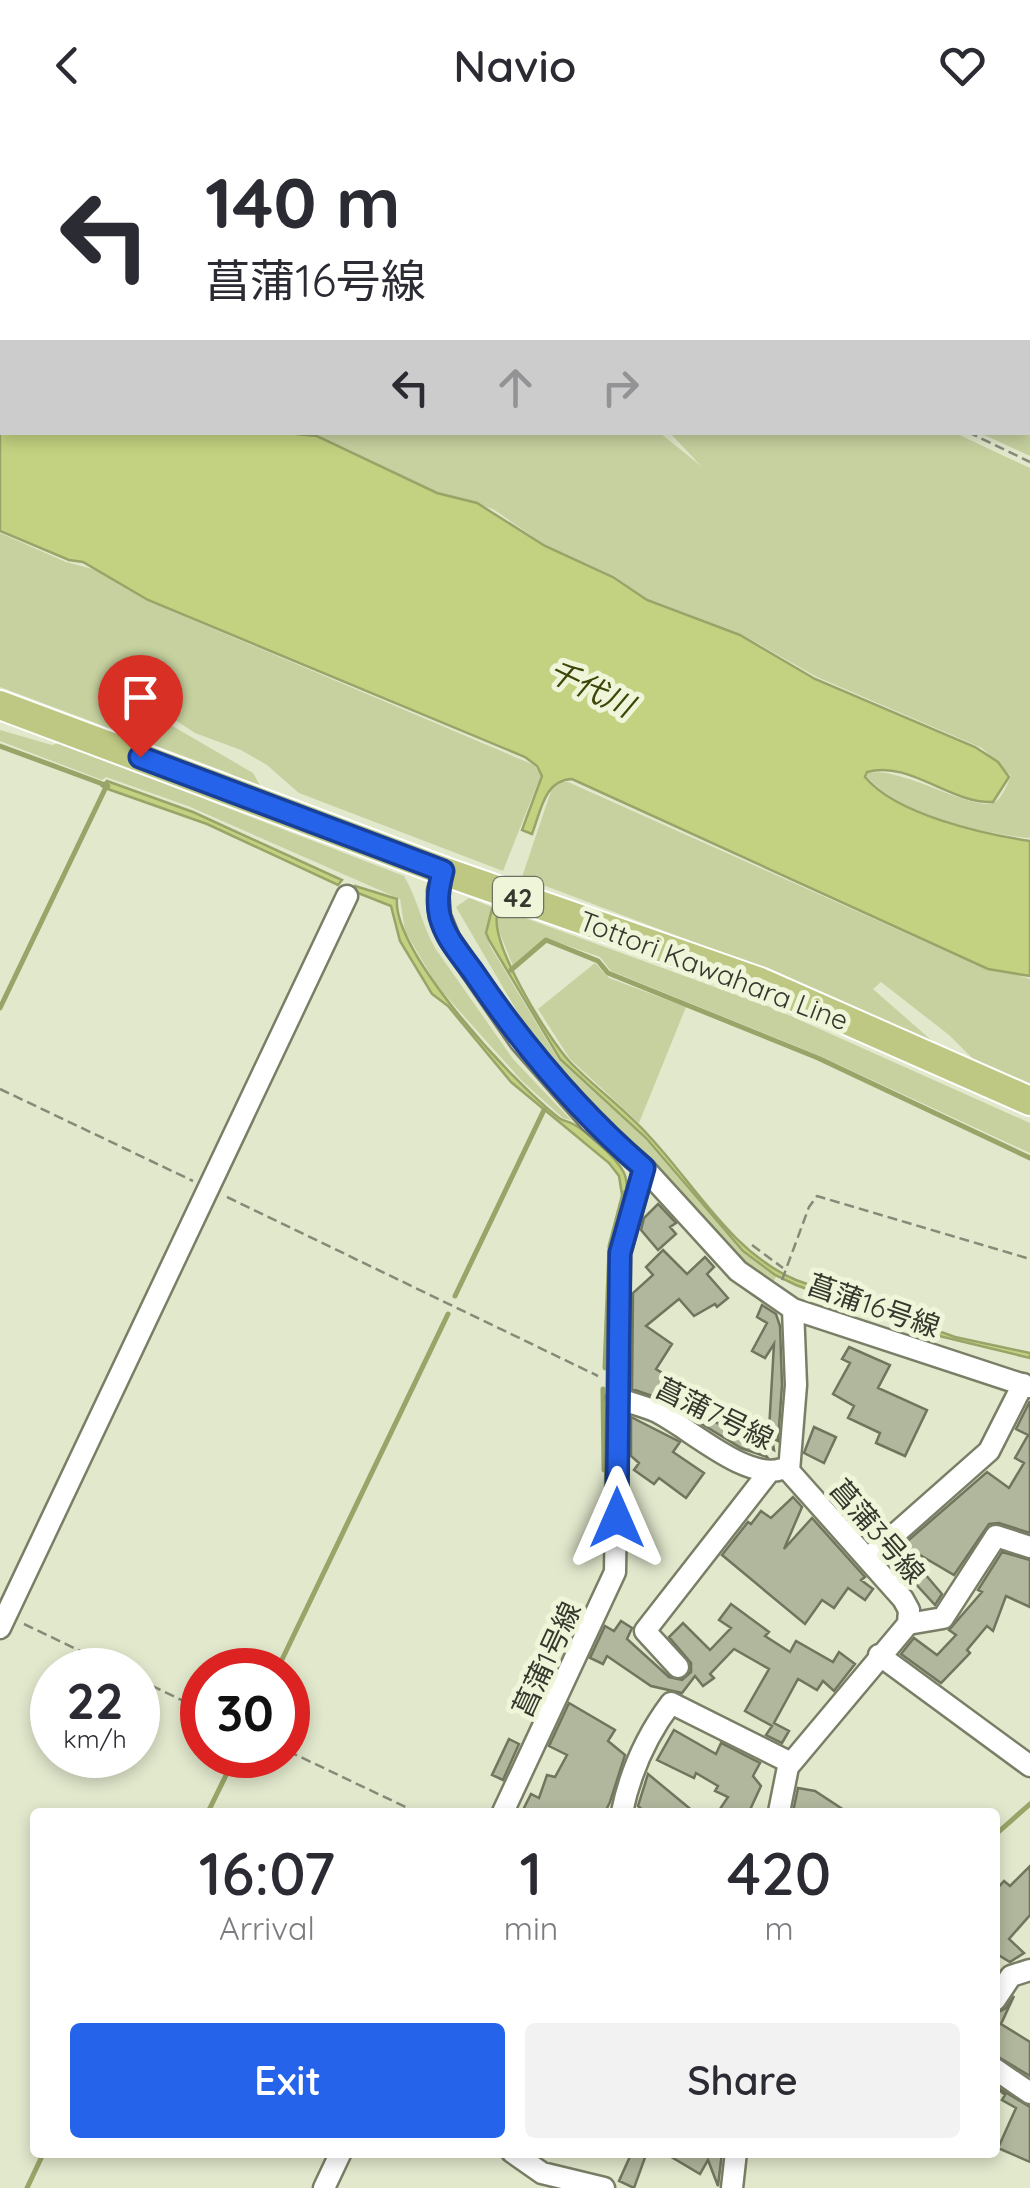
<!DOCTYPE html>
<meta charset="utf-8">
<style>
body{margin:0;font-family:Quicksand,"Noto Sans JP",sans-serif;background:#f2f2f3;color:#2b2b33;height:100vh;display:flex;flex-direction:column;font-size:38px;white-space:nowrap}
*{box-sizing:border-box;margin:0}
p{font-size:32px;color:#7c7c81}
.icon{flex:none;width:55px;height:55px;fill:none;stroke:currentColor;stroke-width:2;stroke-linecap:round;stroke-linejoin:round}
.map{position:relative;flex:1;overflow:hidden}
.details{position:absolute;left:30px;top:1678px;width:970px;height:350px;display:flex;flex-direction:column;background:#fff;border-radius:10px;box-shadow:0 5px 15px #0003}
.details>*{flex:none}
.hud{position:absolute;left:0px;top:0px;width:1030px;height:305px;box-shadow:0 5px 15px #0003;background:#fff;color:#2b2b33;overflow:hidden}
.speed{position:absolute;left:30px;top:1518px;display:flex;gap:20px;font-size:50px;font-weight:700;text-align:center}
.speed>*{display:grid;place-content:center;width:130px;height:130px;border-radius:50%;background:#fff;box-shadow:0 5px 15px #0003;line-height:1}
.speed small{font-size:25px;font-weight:400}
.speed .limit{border:15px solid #d22;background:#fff;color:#111}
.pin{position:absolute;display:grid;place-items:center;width:85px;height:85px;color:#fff;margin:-102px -42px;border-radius:50% 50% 50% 0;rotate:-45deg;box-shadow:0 0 10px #0007}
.pin .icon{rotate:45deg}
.me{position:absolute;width:110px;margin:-55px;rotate:0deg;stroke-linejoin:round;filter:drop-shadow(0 0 8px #0008)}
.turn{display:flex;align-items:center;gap:35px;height:210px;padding:0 40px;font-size:45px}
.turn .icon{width:130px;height:130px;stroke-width:2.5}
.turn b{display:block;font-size:70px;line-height:85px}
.lanes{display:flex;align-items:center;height:95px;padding:0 40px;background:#0003;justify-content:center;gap:50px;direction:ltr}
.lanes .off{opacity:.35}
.eta{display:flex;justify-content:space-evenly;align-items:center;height:170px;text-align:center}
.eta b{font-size:60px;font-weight:600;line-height:70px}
.cta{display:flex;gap:20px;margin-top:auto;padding:20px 40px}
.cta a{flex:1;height:115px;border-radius:10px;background:#2563eb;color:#fff;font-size:40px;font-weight:600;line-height:115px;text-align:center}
.cta a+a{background:#f2f2f3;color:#2b2b33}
header{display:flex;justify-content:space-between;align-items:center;height:130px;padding:0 40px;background:#fff;font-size:45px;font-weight:600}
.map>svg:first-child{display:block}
.green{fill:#c6d19f}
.water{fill:#c2d281;stroke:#98a468;stroke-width:2.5}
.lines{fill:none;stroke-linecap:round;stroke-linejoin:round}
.stream{stroke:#98a468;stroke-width:5}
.building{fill:#b1b79d;stroke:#70765e;stroke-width:2.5}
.minor-casing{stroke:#797f66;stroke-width:25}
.major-casing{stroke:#fff;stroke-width:32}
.path{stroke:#868b78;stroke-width:2.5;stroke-dasharray:10 5;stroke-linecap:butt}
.minor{stroke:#fff;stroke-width:20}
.major{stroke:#bec883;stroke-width:28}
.route-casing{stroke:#184099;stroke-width:25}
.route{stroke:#2563eb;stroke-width:18}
.labels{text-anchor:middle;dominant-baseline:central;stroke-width:10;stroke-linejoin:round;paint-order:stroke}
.shield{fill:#eef5d9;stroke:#6d7161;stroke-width:2.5}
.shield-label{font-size:25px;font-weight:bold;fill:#36382e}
.street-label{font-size:28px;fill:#36382e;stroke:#eef5d9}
.water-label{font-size:30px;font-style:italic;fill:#3e4708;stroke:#eef5d9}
</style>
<header><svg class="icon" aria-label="back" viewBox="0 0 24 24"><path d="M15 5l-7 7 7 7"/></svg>Navio<svg class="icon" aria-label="heart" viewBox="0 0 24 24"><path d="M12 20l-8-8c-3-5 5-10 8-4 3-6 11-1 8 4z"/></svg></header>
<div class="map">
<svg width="1030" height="2058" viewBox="0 0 1030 2058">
<rect width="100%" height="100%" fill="#e1e8cc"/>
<path class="green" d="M371,0H844L852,2H374Z
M1028,148L1030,149V326L980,303L1028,302Z
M953,302L1030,338V708C979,703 904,686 867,647L868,643C903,636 975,684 995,672C1002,668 1008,653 1011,646L982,618L817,547L741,504L647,469L614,446L545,415L493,379L437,362L318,305L279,303H660L701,336L670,303Z
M0,403L66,432L104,442L148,471L534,635L541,645L503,741L299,663L267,635L241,620L195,603L163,582L159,586L169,594L253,643L262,659L226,642L0,557Z
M0,600L52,615L59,613L404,746C418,770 422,795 435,818L513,929L571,990L563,988L522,951L437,856L405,801L400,769L188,676L106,647L102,650L0,611Z
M559,652H568L988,840L1007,841L1030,849V959L981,937L949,905L881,852L873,859L938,916L743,831L522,747L552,658Z
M469,768L492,777L485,803L490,816L558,929L645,1009L742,1122L776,1147L772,1154L738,1129L654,1034L586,973L538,917L456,777Z
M506,781L775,879L1030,993V1023L818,925L611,841L600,827L546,808L513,836L496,794L500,782Z
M595,833L609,848L686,877L639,993L570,929L538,879Z"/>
<path class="water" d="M0,167L2,302H275L317,306L437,363L477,373L545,416L613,447L647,470L740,505L815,549L975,617L998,632L1009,647L993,672C950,674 910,630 867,642L865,647C897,685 983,704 1030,711V846L988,839L572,649C544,650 541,681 532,704L522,700L542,646L537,636L525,627L148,470L83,432L69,430L0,401Z
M107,651L193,682L342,750L338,755L207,694L105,658L102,656Z
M355,756L397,769C392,823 516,955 559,988C563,991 568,991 573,994C587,1001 615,1027 623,1041C628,1050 628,1062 623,1071L619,1046L609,1033L511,952L448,876L432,864L400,811L391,776L353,761Z
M492,779L498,782C487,810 549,910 570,932C595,958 625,979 649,1006C695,1055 732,1123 796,1150L955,1207L1030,1223V1228L927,1203L796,1155L775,1145L743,1121L646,1008L560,929L489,810L486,803Z"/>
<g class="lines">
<path class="stream" d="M0,616L108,656
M511,840L546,810L598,831L608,843L818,928L1030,1028
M0,878L107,655
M455,1166L544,980
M605,1238L610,1116L624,1063
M603,1259L604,1340
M277,1540L448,1184
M208,1682L236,1625
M995,1705L1030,1674
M27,2058L44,2022"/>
</g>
<path class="building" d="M658,1074L676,1093L670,1097L676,1104L658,1120L641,1100L644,1088Z
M663,1120L687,1144L705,1127L714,1137L707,1144L728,1168L717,1177L715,1174L694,1186L679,1169L646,1196L672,1214L656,1239L696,1264L688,1275L719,1294L731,1276L769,1300L774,1214L765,1228L752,1221L767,1193L757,1187L762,1175L776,1184L780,1196L782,1255L778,1311L772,1308L774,1320L751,1308L767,1327L741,1318L661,1269L632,1259L633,1163L653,1145L646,1137Z
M849,1217L890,1235L878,1258L927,1280L905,1326L876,1313L880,1303L848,1288L854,1276L833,1264L850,1233L842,1229Z
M1030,1271V1403L999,1393L989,1394L954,1445L903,1415L987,1342L1009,1358L1024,1333L1015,1328L1028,1305L1016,1299Z
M631,1287L680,1312L673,1322L704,1343L686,1368L659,1348L654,1354L634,1340L639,1333L631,1326Z
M814,1297L836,1307L824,1333L804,1323Z
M841,1355L886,1394L868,1409L830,1367Z
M793,1367L802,1377L784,1419L812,1388L865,1447L861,1450L873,1459L865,1470L848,1458L834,1478L822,1470L805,1494L722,1425L748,1392L751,1394L761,1381L771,1388Z
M902,1417L942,1464L935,1475L902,1439L899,1443L887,1430Z
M1002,1422L1030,1430V1477L1006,1466L993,1501L987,1496L967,1520L970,1523L941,1553L901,1524L914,1508L937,1525L956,1505L949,1500L982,1462L978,1460Z
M731,1474L769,1502L765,1506L790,1522L796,1511L833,1532L839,1522L855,1534L834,1561L823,1551L817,1560L798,1549L774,1593L789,1601L782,1613L766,1605L772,1596L745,1581L769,1539L734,1519L710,1544L714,1548L703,1556L695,1546L682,1563L651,1556L607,1526L603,1534L590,1528L605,1496L614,1501L621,1491L632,1498L627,1509L669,1547L682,1550L691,1542V1533L669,1507L683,1493L710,1520L731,1498L719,1490Z
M569,1573L615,1600L608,1611L625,1625L610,1672L605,1682H522L531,1664L539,1668L547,1645L555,1647L567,1625L549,1616Z
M674,1600L716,1624L721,1613L760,1633L753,1646L761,1656L749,1682H718L728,1667L715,1661L718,1656L696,1643L694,1648L657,1630Z
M509,1609L519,1614L503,1650L492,1645Z
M648,1644L694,1682H645L638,1676Z
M798,1658L815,1661L847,1682H793Z
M1030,1736V1785L1009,1809L1024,1823L1010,1832L995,1823V1761L1004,1751L1010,1756Z
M1014,1866L1001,1894L1030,1912V1946L995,1925V1884L1006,1878Z
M995,1956L1030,1977V2032L998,2018L1016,1978L1002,1970L1005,1965Z
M632,2022H647L634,2058L619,2051Z
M663,2022H722L718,2056L708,2030L700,2044Z"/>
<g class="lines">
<defs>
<path id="minor" d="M443,741L438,761L440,786L449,808L520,911L590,991L644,1038L738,1141L793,1179L1030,1257
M617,1268C630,1273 643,1276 655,1281C689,1297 745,1351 782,1339
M868,1428L989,1321L1023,1254
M908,1494L943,1488L996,1406L1030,1417
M0,1498L347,766
M879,1525L1030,1636
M678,1537L645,1501L769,1342
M503,1682L615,1442L620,1123L644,1038
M622,1682C630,1643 647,1605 671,1573L791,1633
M779,1682L788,1637L908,1494L909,1480L903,1469L789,1341L796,1255L793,1179
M995,1870L1011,1846L1030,1840
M995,1939L1030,1963
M512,2022L542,2043L604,2058
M324,2058L341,2022
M732,2058L736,2022"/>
<path id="major" d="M0,575L443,741L760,852L1030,971"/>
</defs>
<use href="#minor" class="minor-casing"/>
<use href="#major" class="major-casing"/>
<path class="path" d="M1028,142H1030
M968,302L1030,332
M0,959L193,1051
M227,1067L598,1246
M752,1115L783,1138
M782,1150L809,1077L817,1066L1030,1129
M24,1494L120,1540
M138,1549L202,1580
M288,1621L416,1682"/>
<use href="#minor" class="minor"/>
<use href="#major" class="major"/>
</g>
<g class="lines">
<defs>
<path id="route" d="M140,627L443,741C439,756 436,771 440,787C446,810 463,827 476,846C525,918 578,981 644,1038L620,1123L617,1388"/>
</defs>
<use href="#route" class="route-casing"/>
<use href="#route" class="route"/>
</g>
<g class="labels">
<rect class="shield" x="493" y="747" width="50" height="40" rx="8"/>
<g class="shield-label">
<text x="518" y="767">42</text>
</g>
<g class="street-label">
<text transform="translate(714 840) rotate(21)">Tottori Kawahara Line</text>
<text transform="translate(874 1175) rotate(19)">菖蒲16号線</text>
<text transform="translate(715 1283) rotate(26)">菖蒲7号線</text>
<text transform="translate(878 1401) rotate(49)">菖蒲3号線</text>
<text transform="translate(546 1529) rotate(-65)">菖蒲1号線</text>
</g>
<g class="water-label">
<text transform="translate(591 558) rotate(26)">千代川</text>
</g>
</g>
</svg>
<div class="speed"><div>22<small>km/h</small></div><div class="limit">30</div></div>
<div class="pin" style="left:140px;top:627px;background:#d93025"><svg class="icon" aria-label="arrive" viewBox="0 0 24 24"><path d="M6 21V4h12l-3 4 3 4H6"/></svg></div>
<svg class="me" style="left:617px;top:1388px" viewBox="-20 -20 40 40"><path d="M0-17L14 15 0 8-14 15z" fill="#2563eb" stroke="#fff" stroke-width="4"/></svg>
<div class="hud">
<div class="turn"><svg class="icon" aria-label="left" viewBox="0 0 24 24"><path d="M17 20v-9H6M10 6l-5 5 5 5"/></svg><div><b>140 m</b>菖蒲16号線</div></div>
<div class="lanes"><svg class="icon" aria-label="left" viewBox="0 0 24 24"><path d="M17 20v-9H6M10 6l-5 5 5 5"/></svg><svg class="icon off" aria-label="ahead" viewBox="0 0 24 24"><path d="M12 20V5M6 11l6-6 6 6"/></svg><svg class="icon off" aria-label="right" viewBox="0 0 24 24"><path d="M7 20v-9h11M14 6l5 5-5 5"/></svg></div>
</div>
<section class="details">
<div class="eta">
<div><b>16:07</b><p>Arrival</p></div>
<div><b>1</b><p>min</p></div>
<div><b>420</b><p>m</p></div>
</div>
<div class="cta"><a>Exit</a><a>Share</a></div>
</section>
</div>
